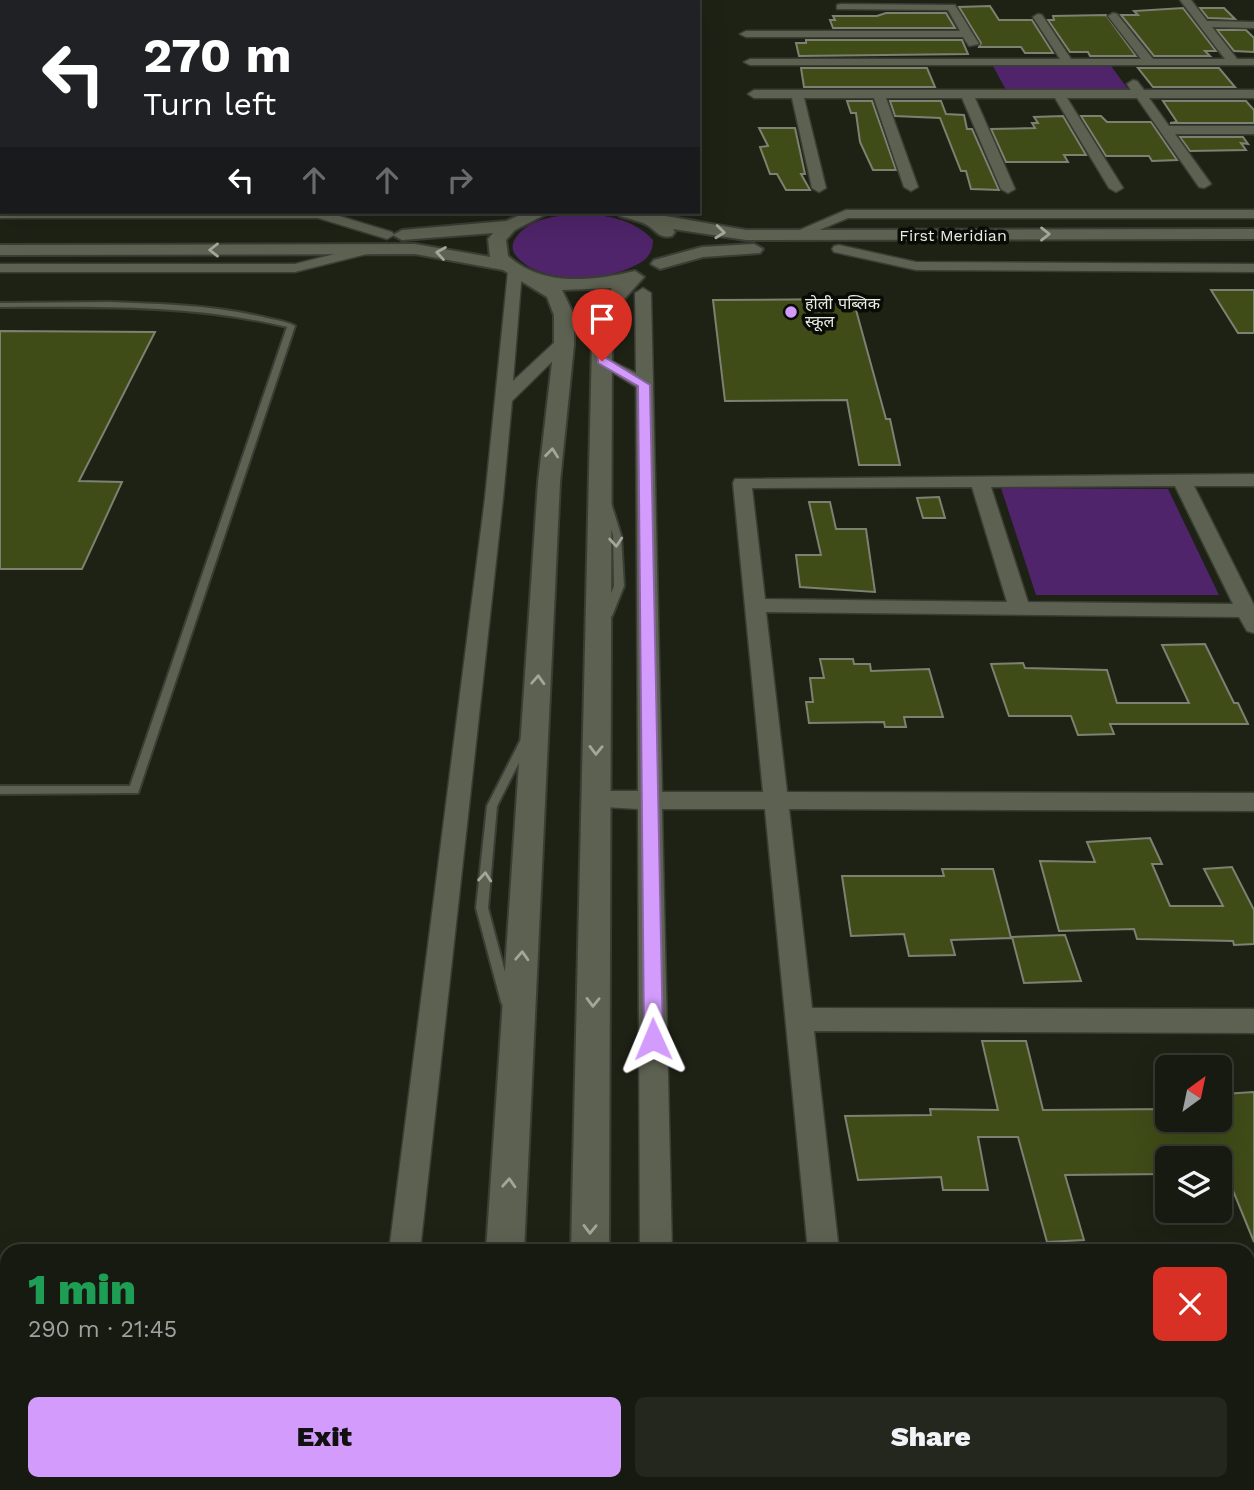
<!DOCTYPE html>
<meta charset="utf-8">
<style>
body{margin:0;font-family:"Work Sans","Noto Sans Devanagari",sans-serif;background:#23271e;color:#f1f3f6;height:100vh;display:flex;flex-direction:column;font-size:26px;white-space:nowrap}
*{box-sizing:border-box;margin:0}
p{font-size:23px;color:#9ea19f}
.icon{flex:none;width:38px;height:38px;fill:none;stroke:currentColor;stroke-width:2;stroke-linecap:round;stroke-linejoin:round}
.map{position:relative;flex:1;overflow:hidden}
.sheet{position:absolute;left:0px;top:1244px;width:1255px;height:247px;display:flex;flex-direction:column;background:#161a10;border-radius:21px 21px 0 0;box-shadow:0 7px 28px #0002,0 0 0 2px #353830}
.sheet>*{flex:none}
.hud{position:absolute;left:0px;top:0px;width:700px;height:214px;box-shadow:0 7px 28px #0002,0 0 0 2px #353830;background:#202124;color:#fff;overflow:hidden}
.needle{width:46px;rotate:33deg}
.fabs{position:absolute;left:1155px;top:1055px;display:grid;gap:14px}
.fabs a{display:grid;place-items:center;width:77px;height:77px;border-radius:10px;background:#161a10;box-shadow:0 7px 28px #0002,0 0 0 2px #353830;font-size:35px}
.pin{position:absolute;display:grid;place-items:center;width:60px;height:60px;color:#fff;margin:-72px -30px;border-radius:50% 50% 50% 0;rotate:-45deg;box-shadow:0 0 7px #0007}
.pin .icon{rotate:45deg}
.me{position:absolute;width:77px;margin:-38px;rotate:359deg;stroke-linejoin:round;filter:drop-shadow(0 0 5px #0008)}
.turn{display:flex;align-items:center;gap:24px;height:147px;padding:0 28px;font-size:32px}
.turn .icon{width:91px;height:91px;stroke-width:2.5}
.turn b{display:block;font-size:49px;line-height:60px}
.lanes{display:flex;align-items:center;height:66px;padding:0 28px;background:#0003;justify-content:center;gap:35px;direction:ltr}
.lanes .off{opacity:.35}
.round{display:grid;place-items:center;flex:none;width:74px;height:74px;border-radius:10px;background:#23271e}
.head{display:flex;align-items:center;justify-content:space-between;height:119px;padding:0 28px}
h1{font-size:42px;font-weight:800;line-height:52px;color:#1e9e55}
.primary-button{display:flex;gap:14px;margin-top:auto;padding:14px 28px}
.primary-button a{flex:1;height:80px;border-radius:10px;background:#d39cfc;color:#111;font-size:28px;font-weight:800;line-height:80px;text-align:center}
.primary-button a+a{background:#23271e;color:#f1f3f6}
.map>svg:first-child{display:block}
.green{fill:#4f246a}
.building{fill:#3f4c18;stroke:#7c8171;stroke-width:2}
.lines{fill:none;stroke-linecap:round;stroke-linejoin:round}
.service-casing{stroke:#3a3d34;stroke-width:4}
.minor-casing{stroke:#3a3d34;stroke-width:3}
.tertiary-casing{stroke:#3a3d34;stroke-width:4}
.service{fill:#5c6151;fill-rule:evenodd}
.minor{fill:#5c6151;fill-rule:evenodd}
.tertiary{fill:#5c6151;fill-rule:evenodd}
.oneway{stroke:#a3a79a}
.route{fill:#d39cfc;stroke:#8965a4;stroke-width:2}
.poi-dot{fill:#d39cfc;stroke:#090b06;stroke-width:2.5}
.labels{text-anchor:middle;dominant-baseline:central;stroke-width:7;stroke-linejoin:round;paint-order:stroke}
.far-street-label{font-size:16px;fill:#eaede4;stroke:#090b06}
.far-poi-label{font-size:16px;fill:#eaede4;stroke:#090b06;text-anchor:start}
</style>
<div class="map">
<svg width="1254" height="1490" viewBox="0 0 1254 1490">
<rect width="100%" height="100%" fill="#1e2215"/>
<path class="green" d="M993,66H1111L1128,89L1006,90Z
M590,214C615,217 635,221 653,240C653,255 645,261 632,267C603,281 542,284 518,258C512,252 511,246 515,239C530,215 565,215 590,214Z
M1001,488L1168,489L1219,595H1036Z
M1248,1331H1254V1490H1244L1242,1484H1248Z"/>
<path class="building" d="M990,6L999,20H1032L1053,53H1025L1021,47H979L981,43L959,7Z
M1183,8L1216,51H1205L1210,56H1154L1121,15H1138L1134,11Z
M1200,8H1224L1235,19L1208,18Z
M886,13H946L955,28H833L830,20H835L833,16H877Z
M1106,15L1136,56H1090L1088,52H1070L1048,20H1054L1053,16Z
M1217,30H1246L1254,38V52L1234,51Z
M806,40H962L968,54L799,56L796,43H806Z
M801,68H927L935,87H804Z
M1138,68H1219L1235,87H1153Z
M847,101H872L896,170H873L860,142L856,113H851Z
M890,101H941L946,114L964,115L967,129H972L999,190L971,189L966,171H961L940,118L895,116Z
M1163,101H1246L1254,110V123H1170L1177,122Z
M1063,116L1086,155H1064L1068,162H1006L991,129L1035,128L1032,123H1038L1034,117Z
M1081,116H1101L1107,122H1151L1177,160L1152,161L1149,156H1106Z
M759,128H795L805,174H801L810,190H786L777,174H770L760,147L768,146Z
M1180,137H1243L1248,144L1241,143L1246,150L1190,151Z
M1211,290H1254V333H1238Z
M853,299L886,419H890L900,465H859L847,400L725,401L713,300Z
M0,331L155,332L79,481L122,482L82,569H0Z
M939,497L945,518H923L917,498Z
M809,502H830L836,529H866L875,592L800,587L796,555H821Z
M1205,644L1234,703H1238L1248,724H1110L1114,734L1078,735L1071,716H1009L991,664L1023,663L1025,668L1107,670L1117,703H1189L1162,645Z
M820,659H853L854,664H870L871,671L929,669L943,717H904L906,727H885L884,722L809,723L806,702H813L810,678H824Z
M1150,838L1162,864H1152L1170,906H1223L1204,869L1232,867L1254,910V944L1234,945L1233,941L1137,939L1134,929L1059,931L1040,861L1095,862L1087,842Z
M942,869H993L1011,938L951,940L955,955L909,956L904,934L851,936L842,876H944Z
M1065,935L1081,981L1024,983L1012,937Z
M982,1041H1026L1043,1110L1167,1109V1120H1220V1113H1231L1224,1094L1254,1092V1242L1223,1166H1220V1158H1167V1174L1065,1175L1084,1240L1047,1242L1018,1137H978L988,1190H943L941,1177L858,1180L845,1116L931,1115L930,1109L998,1110Z"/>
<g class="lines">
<defs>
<path id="service" d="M563,0H567V2H562Z
M618,0H622L623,2H618Z
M110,302C161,304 213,305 263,317C274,320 286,321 295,326L138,793L0,794V786H130L287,327C192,304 97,307 0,307V303Z
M607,500L611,503L621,535L624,586L612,616L607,619L602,616L614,586L613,535L603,503Z
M526,735L531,739L497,806L488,908L513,1002L511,1006L507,1007L503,1006L501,1002L476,908L487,806L521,739Z
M0,1327H7V1341H0Z
M36,1484H52L51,1490H35Z"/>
<path id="minor" d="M0,0H53L54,2H2L0,4Z
M543,0H553V2H543Z
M634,0H644V2H634Z
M1180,0H1191L1207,21L1254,22V28L1212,27L1237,59H1254V65H750L744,62L750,59H1060L1033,17L1038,14L1042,15L1071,59H1141L1108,16L1113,13L1117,14L1153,59H1225Z
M841,4L955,5L979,44L969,46L963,37H746L740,34L746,31H960L948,10L837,9V5Z
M1133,80L1137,81L1144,90H1254V98H1149L1169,126H1254V134H1175L1211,184L1204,188L1199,187L1137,98H1067L1123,188L1116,192L1109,188L1055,98H975L1015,189L1008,193L1001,189L962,98H886L918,187L911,191L904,187L874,98H804L826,188L819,192L812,188L792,98H754L748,94L754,90H1131L1127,84Z
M0,210L326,212L392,232L394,235L387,239L318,218H0Z
M846,210H1254V218H848L800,238H790L788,235Z
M370,245L375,246L377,249L375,252L295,272H0V264H295Z
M839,245L916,262L1254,264V272L916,270L834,252L832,249L834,246Z
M515,267L522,271L513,381L558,339H570L572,342L512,401L503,498L420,1251H389L485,498L508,271Z
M643,288L651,293L662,792H763L733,483L735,479L1254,474V486H1194L1254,605V633L1247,631L1239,617L766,612L787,792L1254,793V811L789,809L812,1008L1254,1009V1033L814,1031L839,1251H808L765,809H662L672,1251H640L638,809L588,806L584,800L588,794L596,791H638L636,387L594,361L602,356L636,373L635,293ZM1175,486L1233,604L1028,602L991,487ZM972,487L1007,602L765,599L752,488Z
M1248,1286H1254V1318H1248Z
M359,1484H393L392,1490H358Z
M641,1484H675L676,1490H642Z
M831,1484H865L866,1490H832Z
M1191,1484H1225L1226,1490H1192Z"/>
<path id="tertiary" d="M571,0H583L584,2H570Z
M602,0H614L615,2H601Z
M527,212H550L515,230L506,240L508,256C543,287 592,281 635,271L644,277L618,306L612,343L609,1251H571L592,343L596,313L612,288L562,290L574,315V345L560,482L524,1251H486L538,482L554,345V315L547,297L503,270L415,254L0,255V245L415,244L490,257L488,239L493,233L402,240L393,235L402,230L506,221Z
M617,212H642L746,230L1254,229V239L746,240L673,229L675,232L672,236C659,239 657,231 647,225C640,221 629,219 620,216Z
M754,244L763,249L760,253L703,257L660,269L651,264L654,260L702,247Z
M471,1484H513V1490H469Z
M566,1484H608L609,1490H565Z"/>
</defs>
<use href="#service" class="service-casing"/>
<use href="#minor" class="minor-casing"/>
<use href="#tertiary" class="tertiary-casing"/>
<use href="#service" class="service"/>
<use href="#minor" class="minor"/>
<use href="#tertiary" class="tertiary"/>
</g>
<defs><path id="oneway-chevron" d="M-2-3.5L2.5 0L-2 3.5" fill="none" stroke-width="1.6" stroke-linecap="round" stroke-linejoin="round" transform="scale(1.75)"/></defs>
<g class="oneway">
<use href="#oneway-chevron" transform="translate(720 232) rotate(6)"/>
<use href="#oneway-chevron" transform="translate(1045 234)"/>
<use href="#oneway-chevron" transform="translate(214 250) rotate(180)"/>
<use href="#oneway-chevron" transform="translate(441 253) rotate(-171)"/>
<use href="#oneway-chevron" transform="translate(552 453) rotate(-84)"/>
<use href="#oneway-chevron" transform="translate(616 542) rotate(85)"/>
<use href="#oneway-chevron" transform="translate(538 680) rotate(-87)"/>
<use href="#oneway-chevron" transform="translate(596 750) rotate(91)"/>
<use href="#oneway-chevron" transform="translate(485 877) rotate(-85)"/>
<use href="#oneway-chevron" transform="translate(522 956) rotate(-87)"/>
<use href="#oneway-chevron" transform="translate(593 1002) rotate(91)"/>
<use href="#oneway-chevron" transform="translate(509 1183) rotate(-87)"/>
<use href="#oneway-chevron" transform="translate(590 1229) rotate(91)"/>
</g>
<path class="route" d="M598,358H606L650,385L663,1039L660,1045L653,1047L646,1045L644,1039L638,386L598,363Z"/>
<circle class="poi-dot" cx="791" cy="312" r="7"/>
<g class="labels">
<g class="far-street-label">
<text x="953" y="235">First Meridian</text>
</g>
<g class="far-poi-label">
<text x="805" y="303">होली पब्लिक<tspan x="805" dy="18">स्कूल</tspan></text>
</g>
</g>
</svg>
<div class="fabs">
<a><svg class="needle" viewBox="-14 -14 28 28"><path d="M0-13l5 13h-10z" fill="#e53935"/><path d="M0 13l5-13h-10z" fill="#9ea19f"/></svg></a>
<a><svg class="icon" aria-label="layers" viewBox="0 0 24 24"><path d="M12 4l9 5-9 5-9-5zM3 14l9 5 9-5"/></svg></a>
</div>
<div class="pin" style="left:602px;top:361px;background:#d93025"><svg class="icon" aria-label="arrive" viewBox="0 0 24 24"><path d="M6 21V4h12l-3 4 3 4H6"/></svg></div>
<svg class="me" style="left:653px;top:1039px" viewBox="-20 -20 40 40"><path d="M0-17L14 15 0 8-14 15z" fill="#d39cfc" stroke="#fff" stroke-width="4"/></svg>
<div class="hud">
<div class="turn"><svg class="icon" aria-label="left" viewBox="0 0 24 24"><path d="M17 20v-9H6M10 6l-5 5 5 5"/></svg><div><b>270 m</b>Turn left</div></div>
<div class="lanes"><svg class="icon" aria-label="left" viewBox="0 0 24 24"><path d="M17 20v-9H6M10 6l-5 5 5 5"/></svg><svg class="icon off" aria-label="ahead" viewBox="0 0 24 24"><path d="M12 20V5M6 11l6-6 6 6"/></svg><svg class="icon off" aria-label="ahead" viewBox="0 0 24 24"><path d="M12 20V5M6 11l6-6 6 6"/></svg><svg class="icon off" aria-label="right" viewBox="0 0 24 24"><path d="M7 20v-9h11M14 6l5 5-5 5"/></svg></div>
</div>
<section class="sheet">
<div class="head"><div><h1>1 min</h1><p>290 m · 21:45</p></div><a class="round" style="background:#d93025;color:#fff"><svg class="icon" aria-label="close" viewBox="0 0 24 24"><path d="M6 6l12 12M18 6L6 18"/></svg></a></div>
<div class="primary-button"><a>Exit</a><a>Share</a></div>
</section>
</div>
